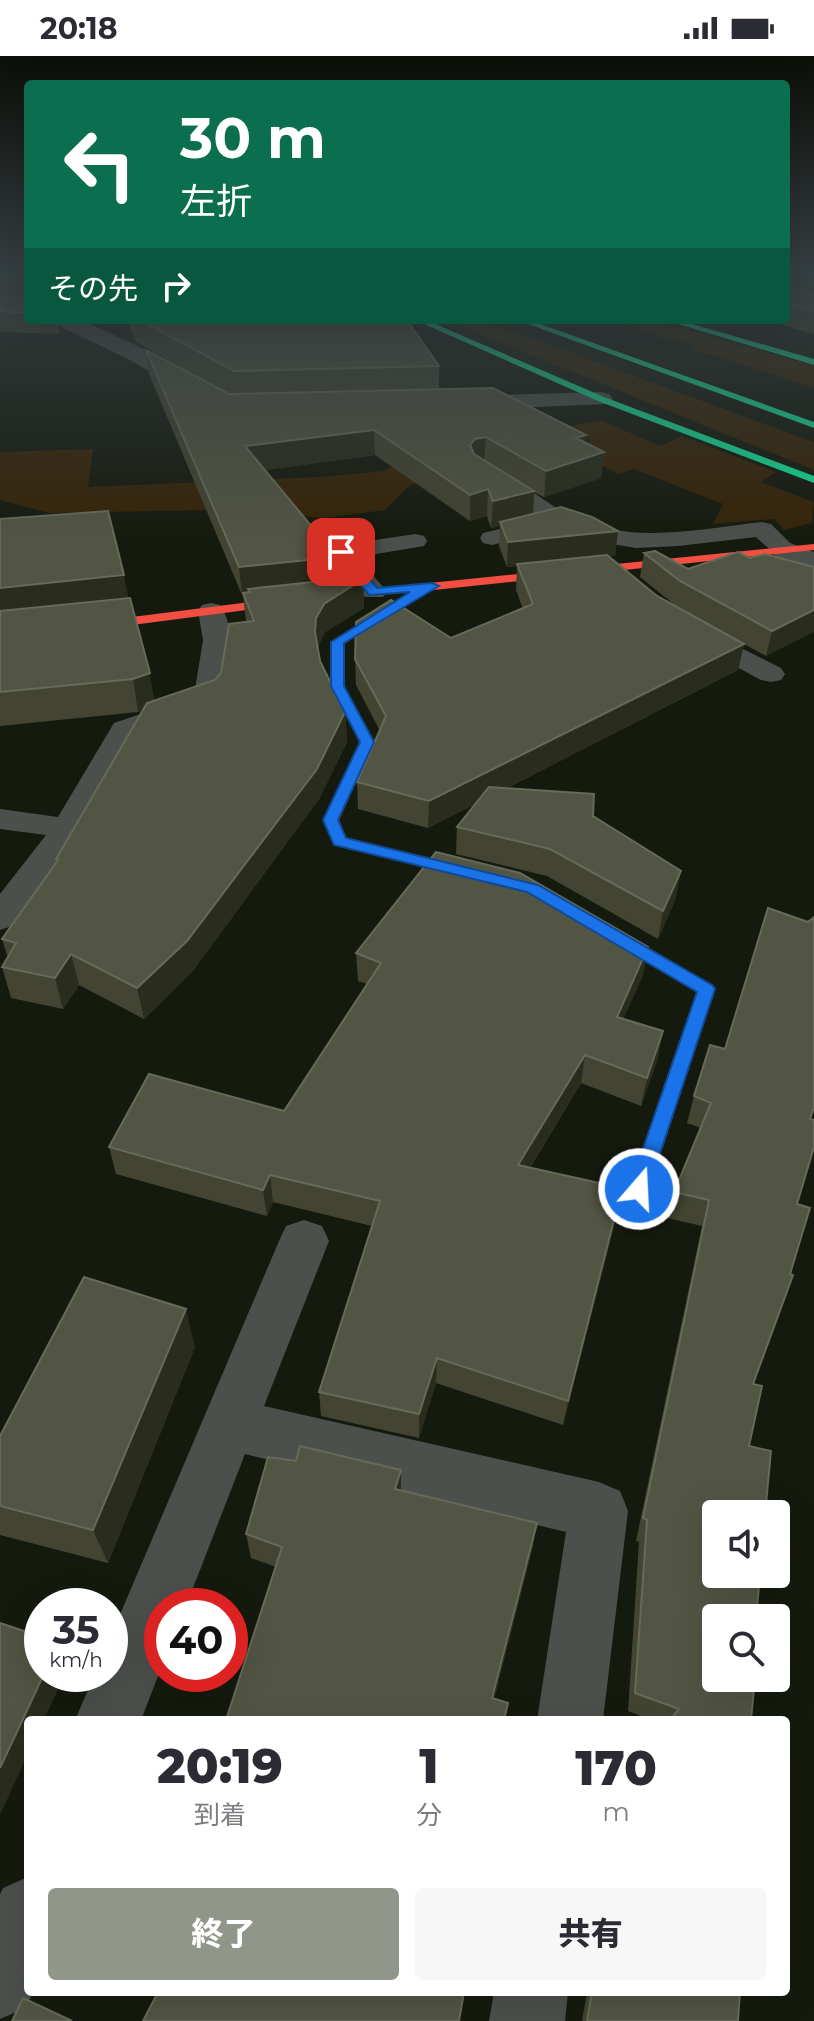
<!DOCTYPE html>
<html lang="ja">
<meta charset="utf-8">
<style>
body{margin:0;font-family:Montserrat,"Noto Sans JP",sans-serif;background:#f7f7f7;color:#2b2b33;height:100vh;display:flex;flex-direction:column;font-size:30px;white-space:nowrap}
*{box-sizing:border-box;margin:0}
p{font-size:26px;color:#7c7c81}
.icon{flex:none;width:44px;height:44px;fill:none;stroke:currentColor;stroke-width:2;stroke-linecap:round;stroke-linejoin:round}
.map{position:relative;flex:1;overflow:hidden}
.drawer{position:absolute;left:24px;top:1660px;width:766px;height:280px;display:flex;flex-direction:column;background:#fff;border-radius:8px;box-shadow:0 8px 32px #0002}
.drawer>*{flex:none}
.top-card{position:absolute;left:24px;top:24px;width:766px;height:244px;border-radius:8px;box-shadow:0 8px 32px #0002;background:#0b6e4f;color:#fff;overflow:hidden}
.buttons{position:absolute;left:702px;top:1444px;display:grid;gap:16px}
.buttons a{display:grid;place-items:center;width:88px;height:88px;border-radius:8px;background:#fff;box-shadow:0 8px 32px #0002;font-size:40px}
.speed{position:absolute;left:24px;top:1532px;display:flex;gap:16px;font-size:40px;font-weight:700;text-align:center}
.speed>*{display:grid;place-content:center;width:104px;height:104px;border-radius:50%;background:#fff;box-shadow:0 8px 32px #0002;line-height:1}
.speed small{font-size:20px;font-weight:400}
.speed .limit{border:12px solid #d22;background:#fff;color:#111}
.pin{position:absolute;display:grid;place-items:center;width:68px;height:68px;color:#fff;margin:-34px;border-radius:16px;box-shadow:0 4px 12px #0006}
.me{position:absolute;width:88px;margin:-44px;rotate:19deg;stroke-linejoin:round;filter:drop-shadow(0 0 6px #0008)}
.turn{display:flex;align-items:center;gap:28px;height:168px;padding:0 24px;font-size:36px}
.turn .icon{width:104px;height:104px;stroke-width:2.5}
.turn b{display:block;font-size:56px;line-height:68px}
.then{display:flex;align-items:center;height:76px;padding:0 24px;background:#0003;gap:16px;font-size:30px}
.eta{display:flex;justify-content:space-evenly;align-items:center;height:136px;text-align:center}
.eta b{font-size:48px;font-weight:800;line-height:56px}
.action{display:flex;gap:16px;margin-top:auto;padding:16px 24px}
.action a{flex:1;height:92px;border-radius:8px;background:#909689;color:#fff;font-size:32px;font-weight:800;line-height:92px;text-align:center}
.action a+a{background:#f7f7f7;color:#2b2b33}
.status{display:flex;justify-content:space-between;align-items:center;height:56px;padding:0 40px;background:#fff;direction:ltr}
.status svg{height:22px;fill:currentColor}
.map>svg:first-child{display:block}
.green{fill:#362407}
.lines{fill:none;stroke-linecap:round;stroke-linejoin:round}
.lane{fill:#4c504c;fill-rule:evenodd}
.street{fill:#4c504c;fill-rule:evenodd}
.fast{fill:#16e098;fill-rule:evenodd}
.jam{fill:#f24e42;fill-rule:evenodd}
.wall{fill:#434532}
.shaded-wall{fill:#2a2d1d}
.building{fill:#525543;stroke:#666a58;stroke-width:2}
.route{fill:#1a73e8;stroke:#114b97;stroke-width:2}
</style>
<div class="status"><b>20:18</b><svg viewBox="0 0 49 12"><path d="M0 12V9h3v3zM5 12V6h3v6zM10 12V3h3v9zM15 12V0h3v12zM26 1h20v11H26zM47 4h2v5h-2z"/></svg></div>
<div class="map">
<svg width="814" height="1965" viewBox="0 0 814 1965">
<rect width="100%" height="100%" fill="#151a0e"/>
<path class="green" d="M445,264H482L814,386V414Z
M610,264H655L814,310V332L691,292L695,289L666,283Z
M600,364L661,390L682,380L776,416L761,426L814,446L812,467L784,474L774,463L713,468L723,448L634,413L618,418L568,390L591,385L567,371Z
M93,393L88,431L319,421L383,415L410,402L500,403L410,429L385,454L325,462L214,454L49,457L0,444V396Z"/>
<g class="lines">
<path class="lane" d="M492,415C518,422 547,449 573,461C632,489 699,473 762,466L771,468L797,494L794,499H776L756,481L678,490L636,492L595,485L559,472L492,489L483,487L480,482L483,477L541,463L484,427L481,422L484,417Z
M415,478L424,480L427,485L424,490L358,501L387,536L383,541H365L329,496L332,491L341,489Z
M211,547L220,549C239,576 226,616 222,645L218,651L136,679L84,772L12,870L0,874V838L46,779L0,773V753L58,761L114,667L194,640L203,584L198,555L202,549Z
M697,570L781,612L785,618L781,624L771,626L761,624L687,584L684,578L687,572Z"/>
<path class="street" d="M54,264H82L146,294L205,328L209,333L205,338H189L130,304L57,269Z
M601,336L609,338L613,343L609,348L461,354L453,352L449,347L453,342L461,340Z
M785,485L814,496V516L775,500L771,494L775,488Z
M304,1164L322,1170L329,1185L264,1350L599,1426L620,1435L628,1455L603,1664H537L566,1476L245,1398L186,1550H162V1610L141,1664H75L95,1618H110V1582L279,1185L286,1170Z
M28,1821V1936H33L26,1952L0,1963V1838L3,1832Z
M494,1936H568L565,1965H489Z"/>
<path class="fast" d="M415,264H426L604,341L814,420V427L598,345Z
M517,264H529L814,366V372Z
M665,264H678L814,303V309Z
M596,863L712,929L715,933L649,1133L646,1139L639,1141L632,1139L629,1133L697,935L590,873L588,869L590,865Z"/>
<path class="jam" d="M814,488V494L434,534L407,547L344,588V630L374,686L339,764L345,782L486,816L494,821L486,826L334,788L323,764L360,686L330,630L332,586L410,536H400V530Z
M304,539L310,543L308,546L140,568L0,580V572L140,560Z"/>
</g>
<path class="wall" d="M28,212V264H57L60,278L0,276V225Z
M786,212H814V278L765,264H786Z
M127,264H407L439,310V333L585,387L604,396L601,422L544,441L534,436L533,458L618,475L615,500H609L657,540L744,588L738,614L507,732L593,760L676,842L658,883L547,820L456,798L457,771L475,748L428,772L358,753L357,726L380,675L356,629L355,603L451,582L523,553L516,534L517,510L507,511L499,490L500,470L491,472L487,460L470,465L375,399L265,414L337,501L338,524L363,523L364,552L325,576L318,591L320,605L345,656L347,686L319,743L192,916L144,963L79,929L63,953L11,942L2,911L8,902L2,883L56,807V803L143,654L138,656L0,670V463L128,542L154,644L215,624L221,617L246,566L243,539H242L149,318L146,294L228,338L136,286Z
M644,497L688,513L750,502L814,511L766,600L676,550L640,521Z
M648,891L643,919L623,963L658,1002L641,1050L581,1027L530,1112L617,1159L563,1369L436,1327L419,1382L321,1360L319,1336L372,1170L273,1146L267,1160L116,1118L109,1091L284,1055L367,928L358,925L356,897Z
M694,1040L810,1063L797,1148L753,1328L749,1390L757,1553L751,1664H651L628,1655L639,1486L636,1485L702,1170L667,1162L674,1136L701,1072L687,1067Z
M195,1291L108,1507L0,1479V1380Z
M401,1434L533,1490L494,1643L508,1647L505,1664H227L276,1511L251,1502L246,1478Z
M587,1936H740L738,1965H582Z"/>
<path class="shaded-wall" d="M374,374L375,399L248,416L245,390Z
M586,379L584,403L604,396L601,422L544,441L546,415L576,382Z
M486,381L484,406L474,408L470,389L475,383Z
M488,433L487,460L470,465V439Z
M534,435L533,462L500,466V470L491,472L493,445Z
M618,475L615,500L507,511L508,486Z
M337,501L339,529L248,533L249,538L242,539L239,511Z
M124,519L130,550L0,564V532Z
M363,523L364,552L325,576L318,591L316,606L315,576L316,562L324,548Z
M814,554V576L766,600L772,575Z
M744,588L738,614L428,772L429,745Z
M150,617L155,650L138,656L133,623Z
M345,656L347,686L319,743L192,916L144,963L137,932Z
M681,815L676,842L658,883L663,855Z
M648,891L643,919L612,989L617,961Z
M71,898L79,929L63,953L55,922Z
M663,975L658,1002L641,1050L647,1022Z
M585,999L581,1027L515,1136L518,1109Z
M270,1119L273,1146L267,1160L263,1134Z
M622,1132L617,1159L563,1369L568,1345Z
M186,1253L195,1291L108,1507L93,1474Z
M437,1302L436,1327L419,1382V1358Z
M401,1414V1439L395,1433Z
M537,1467L533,1490L489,1661L492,1642Z
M44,1618H65L44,1664H28V1698L0,1759V1712Z"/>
<path class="building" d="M28,212V257L0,255V241L26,243V227L0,225V214Z
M786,212H809L814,214V221L791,215L787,218V229L814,238V255L786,248Z
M140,264H407L439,310L234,315Z
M146,294L229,338L493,332L586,379L576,382L604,396L546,415L486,381L475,383L470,389L474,398L534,435L493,445L488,433L470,439L374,374L245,390L337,501L239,511Z
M561,451L592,461L618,475L508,486L500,466Z
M108,455L124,519L0,532V463Z
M655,495L688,513L738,496L750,502L765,498L814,511V554L772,575L680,525L644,497Z
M607,499L657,540L744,588L429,745L357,726L386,660L355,603L356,566L391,544L451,582L533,548L517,508Z
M360,521L363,523L324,548L316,562L315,576L320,605L345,656L317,713L187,885L137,932L71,898L55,922L2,911L16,887L2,883L58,804L56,803L147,647L215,624L221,617L229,568L254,565L243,537L250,536L248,533Z
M130,542L150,617L133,623L0,636V555Z
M489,731L594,738L593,760L681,815L663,855L550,793L457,771Z
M436,796L520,817L648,891L617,961L663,975L647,1022L585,999L518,1109L622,1132L568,1345L437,1302L419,1358L319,1336L380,1145L270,1119L263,1134L109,1091L149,1018L284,1055L381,907L356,897Z
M768,852L808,866L814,861V1051L810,1063L814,1064V1091L797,1148L810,1152L790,1218L793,1219L753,1328L762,1330L749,1390L771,1395L765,1458H716V1518H760L757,1553L760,1554L759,1562H716V1622H755L751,1664H670L679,1653L635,1637L647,1464L643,1462L709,1144L674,1136L711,1047L694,1040L710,989L725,993Z
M84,1221L186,1253L93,1474L0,1450V1380Z
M300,1390L401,1414L395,1433L537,1467L492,1642L508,1647L504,1664H226L282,1491L246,1478L268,1401L296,1405Z
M0,1567L42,1581V1618H44L0,1712Z
M158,1936H464L459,1965H143Z
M592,1936H740L738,1965H587Z
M23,1942L72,1965H12Z"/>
<linearGradient id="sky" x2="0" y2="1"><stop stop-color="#0c0e08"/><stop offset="0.44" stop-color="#353e41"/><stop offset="1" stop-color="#353e41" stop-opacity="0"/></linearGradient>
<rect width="814" height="487" fill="url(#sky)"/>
<path class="route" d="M336,493H345L377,532L432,527L439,530L344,587V630L374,686L338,764L346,782L538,829L712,929L715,933L646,1139H632L629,1133L697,936L527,836L334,789L323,764L360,686L331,630V586L410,536L369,539L336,499Z"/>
</svg>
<div class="buttons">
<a><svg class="icon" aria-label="sound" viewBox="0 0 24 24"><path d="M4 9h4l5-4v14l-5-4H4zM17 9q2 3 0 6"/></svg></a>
<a><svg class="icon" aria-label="search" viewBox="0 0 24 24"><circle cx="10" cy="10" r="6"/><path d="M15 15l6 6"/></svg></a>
</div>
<div class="speed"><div>35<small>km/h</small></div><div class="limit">40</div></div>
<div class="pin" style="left:341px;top:496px;background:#d93025"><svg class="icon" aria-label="arrive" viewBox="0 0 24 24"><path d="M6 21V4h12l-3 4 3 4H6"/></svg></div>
<svg class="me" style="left:639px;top:1133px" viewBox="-20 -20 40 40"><circle r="17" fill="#1a73e8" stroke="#fff" stroke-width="3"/><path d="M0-11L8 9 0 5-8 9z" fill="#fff"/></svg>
<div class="top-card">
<div class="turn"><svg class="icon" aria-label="left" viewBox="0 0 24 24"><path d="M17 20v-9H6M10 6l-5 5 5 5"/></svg><div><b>30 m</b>左折</div></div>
<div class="then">その先<svg class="icon" aria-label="right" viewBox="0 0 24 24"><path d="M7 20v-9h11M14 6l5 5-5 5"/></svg></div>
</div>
<section class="drawer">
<div class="eta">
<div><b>20:19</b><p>到着</p></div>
<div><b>1</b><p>分</p></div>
<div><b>170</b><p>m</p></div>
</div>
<div class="action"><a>終了</a><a>共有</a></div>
</section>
</div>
